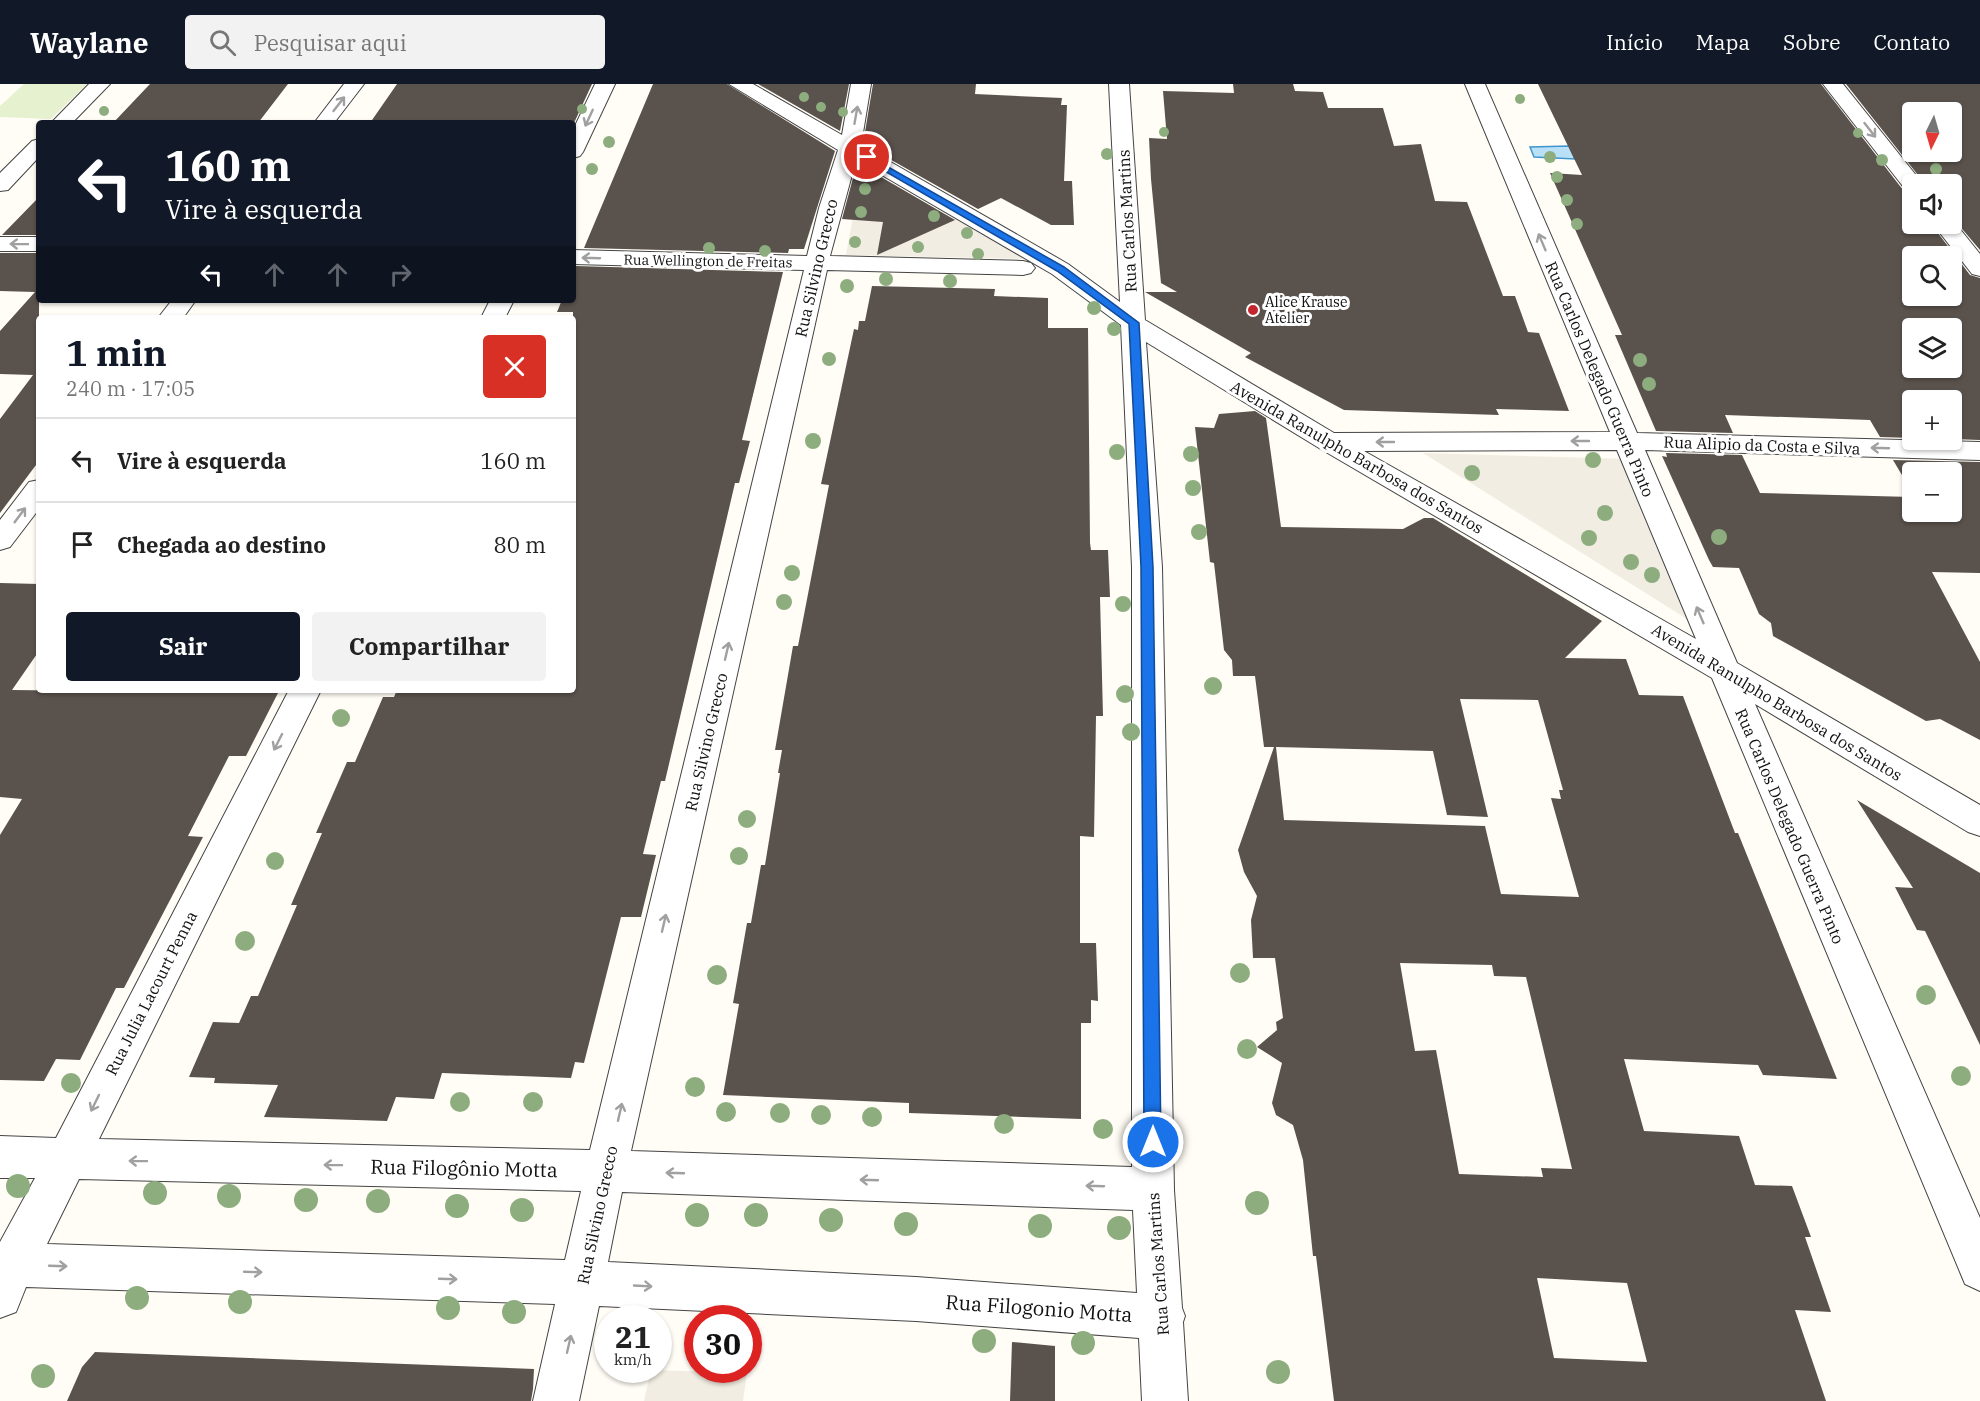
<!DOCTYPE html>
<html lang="pt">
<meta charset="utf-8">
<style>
body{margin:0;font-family:"IBM Plex Serif",serif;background:#f2f2f2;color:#222;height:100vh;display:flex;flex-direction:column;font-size:22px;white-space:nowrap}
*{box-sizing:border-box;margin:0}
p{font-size:20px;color:#767676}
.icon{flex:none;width:33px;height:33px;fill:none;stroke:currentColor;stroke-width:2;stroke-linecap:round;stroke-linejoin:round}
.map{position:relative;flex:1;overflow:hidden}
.drawer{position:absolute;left:36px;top:231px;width:540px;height:378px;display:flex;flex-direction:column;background:#fff;border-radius:6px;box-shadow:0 2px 4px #0004}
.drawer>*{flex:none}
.guide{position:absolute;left:36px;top:36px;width:540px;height:183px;border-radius:6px;box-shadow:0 2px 4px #0004;background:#111827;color:#fff;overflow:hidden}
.needle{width:39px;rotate:185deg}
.buttons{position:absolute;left:1902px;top:18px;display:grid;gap:12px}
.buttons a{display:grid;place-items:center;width:60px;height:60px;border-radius:6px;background:#fff;box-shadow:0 2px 4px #0004;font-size:30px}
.speed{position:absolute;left:594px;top:1221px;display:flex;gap:12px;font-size:30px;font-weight:700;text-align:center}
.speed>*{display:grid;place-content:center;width:78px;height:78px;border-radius:50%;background:#fff;box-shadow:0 2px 4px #0004;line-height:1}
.speed small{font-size:15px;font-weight:400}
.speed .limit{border:9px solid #d22;background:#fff;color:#111}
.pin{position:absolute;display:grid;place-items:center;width:51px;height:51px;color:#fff;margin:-26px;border:3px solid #fff;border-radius:50%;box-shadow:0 2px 6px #0007}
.me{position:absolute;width:66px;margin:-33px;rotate:0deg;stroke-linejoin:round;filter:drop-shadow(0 0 4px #0008)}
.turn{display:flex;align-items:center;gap:21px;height:126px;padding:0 30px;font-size:27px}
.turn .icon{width:78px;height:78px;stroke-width:2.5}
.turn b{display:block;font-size:42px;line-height:51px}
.lanes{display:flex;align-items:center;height:57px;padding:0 30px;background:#0003;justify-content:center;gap:30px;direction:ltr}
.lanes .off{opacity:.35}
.round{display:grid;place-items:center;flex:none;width:63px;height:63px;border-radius:6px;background:#f2f2f2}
.summary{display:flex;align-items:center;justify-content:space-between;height:102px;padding:0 30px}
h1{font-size:36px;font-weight:800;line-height:45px;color:#111827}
.primary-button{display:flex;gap:12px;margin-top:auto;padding:12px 30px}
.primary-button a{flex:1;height:69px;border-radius:6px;background:#111827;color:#fff;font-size:24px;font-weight:800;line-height:69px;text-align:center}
.primary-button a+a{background:#f2f2f2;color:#222}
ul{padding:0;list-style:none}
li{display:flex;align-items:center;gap:18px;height:84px;padding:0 30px;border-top:2px solid #e0e0e0}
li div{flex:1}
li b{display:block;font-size:22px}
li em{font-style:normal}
header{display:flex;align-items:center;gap:36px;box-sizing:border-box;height:84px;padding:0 30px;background:#111827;color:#fff}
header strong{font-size:28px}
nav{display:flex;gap:33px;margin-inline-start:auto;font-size:21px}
.search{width:420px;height:54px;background:#f2f2f2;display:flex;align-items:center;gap:15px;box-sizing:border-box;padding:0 21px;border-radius:6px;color:#767676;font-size:22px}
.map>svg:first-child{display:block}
.pitch{fill:#e6f2cf}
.plaza{fill:#f1ede2}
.water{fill:#b9e0f7;stroke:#3f96cf;stroke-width:1.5}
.building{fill:#5a524d;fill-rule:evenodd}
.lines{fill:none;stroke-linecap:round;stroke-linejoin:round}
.minor-casing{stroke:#444;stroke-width:2}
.minor{fill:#fff;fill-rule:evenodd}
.tree{fill:#8dad7f}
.oneway{stroke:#a0a0a0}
.route{fill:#1a73e8;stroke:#114b97;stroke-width:1.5}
.poi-dot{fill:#c4262e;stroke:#fff;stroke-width:2}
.labels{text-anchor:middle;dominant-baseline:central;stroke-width:6;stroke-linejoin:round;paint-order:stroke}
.far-street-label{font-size:14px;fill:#111;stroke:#fff}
.far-poi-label{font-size:14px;fill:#111;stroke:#fff;text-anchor:start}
.street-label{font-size:16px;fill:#111;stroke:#fff}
.near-street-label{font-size:20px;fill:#111;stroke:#fff}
</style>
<header>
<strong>Waylane</strong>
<div class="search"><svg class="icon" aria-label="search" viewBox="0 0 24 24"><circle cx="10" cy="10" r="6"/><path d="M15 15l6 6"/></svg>Pesquisar aqui</div>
<nav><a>Início</a><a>Mapa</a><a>Sobre</a><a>Contato</a></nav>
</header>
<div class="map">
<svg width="1980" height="1317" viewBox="0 0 1980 1317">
<rect width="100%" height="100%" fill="#fffdf5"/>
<path class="pitch" d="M24,0H87L51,35L0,33V22Z"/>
<path class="plaza" d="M862,84L1027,175L846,171Z
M1423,369L1631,375L1698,542Z
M651,1286L747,1289L743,1317H644Z"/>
<path class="water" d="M1569,62L1575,75L1534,73L1530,63Z"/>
<path class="building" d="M150,0H288L258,39H113Z
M397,0H592L574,39H370Z
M653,0H727L835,67L804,165H789L788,169L584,164Z
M758,0H849L840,47Z
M873,0H976L975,10L1062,14L1061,21H1067L1064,97H1072L1074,141H1051L1001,114L978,125L863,60Z
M1233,0H1293L1295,7L1323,8L1328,24H1383L1394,62L1421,60L1435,117L1467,118L1503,212H1515L1528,248L1539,249L1569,327L1496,325L1499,331L1344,326L1245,273L1251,269L1145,208H1177L1161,199L1151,95L1149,54L1167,55L1163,7L1234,9Z
M1538,0H1821L1903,106L1912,108V140H1931L1970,191L1980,194V356L1952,355V316H1912V354L1880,353L1870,336L1725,331L1733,349L1656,347L1615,251H1622L1550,89L1582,91ZM1912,172H1952V212H1912ZM1912,244H1952V284H1912Z
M1846,0H1980V166L1952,133V100H1925ZM1912,28H1952V68H1912Z
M857,79L955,136L877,171L883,138L842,135Z
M39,113V151H2Z
M0,169H39V377L0,429V335L33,291L0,290V247L35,208L0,207Z
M576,182L783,188L742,356L750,357L739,399H735L665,697H661L643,770L656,771L641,833H621L584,979L575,978L571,994L442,989L434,1015L396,1013L387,1037L264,1033L278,1001L214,999L215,994L189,993L213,938L239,939L251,912H258L297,821H291L322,749H316L347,678H355L383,613H394L397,606H573V228H557L562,216H573V190Z
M872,202L995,205L994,212L1048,214V244H1088L1090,459L1091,466H1108L1110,513H1100L1103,632H1096L1094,753L1080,752V859H1096L1098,917L1091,916V939H1081V1035L909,1029V1019L723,1011L739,920L733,919L747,839H751L761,781H765L780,689H778L782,666H775L793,562H798L829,401L821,400L854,245L858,246L859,237H865Z
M1255,327L1266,334L1281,443L1403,445L1424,434H1433L1602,537L1565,574L1626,575L1639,611L1683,612L1735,749H1738L1837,995L1763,991L1758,981L1624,975L1644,1047L1739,1052L1755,1101L1792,1102L1811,1153H1805L1831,1228L1795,1226L1826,1317H1334L1316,1172H1313L1303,1076L1293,1041L1276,1031L1272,1019L1282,979L1257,963L1277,946L1276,938L1283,934L1275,874H1253L1251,836L1257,812L1244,788L1238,766L1274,663H1264L1255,592H1233L1232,576L1224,566L1214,479L1210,478L1195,343L1214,344L1219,330ZM1460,615L1538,616L1563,706H1559L1561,715L1551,714L1579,813L1501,810L1485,742L1284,736L1276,663L1433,667L1447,731L1488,733ZM1400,879L1492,881L1494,892L1526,893L1572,1085L1541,1084L1543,1093L1459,1090L1436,966L1415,967ZM1537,1194L1627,1199L1647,1278L1554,1274Z
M1666,369L1742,371L1760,409L1912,413V428H1952V388H1912V408L1893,376L1980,378V489L1932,488L1980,578V656L1940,635L1926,637L1773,552L1771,539L1759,530L1739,484L1713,483L1709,476L1662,372L1667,373Z
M0,499L39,500V567L12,606L278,609L246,672H229L188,752L203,753L124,904H116L80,976L56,975L44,997L0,996V751L22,715L0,713Z
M1857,716L1980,789V961L1925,847L1917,846L1895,803L1913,804Z
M1012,1258L1055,1262V1317H1010Z
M95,1268L534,1285L533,1305L531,1317H67L82,1283Z"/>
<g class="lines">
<defs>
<path id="minor" d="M89,0H110L72,39H51Z
M344,0H364L334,39H314Z
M595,0H615L583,68L580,72L573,74V46Z
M729,0H753L842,51L851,0H871L861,61L1068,180L1120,218L1109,0H1129L1145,236L1334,349L1610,348L1465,0H1485L1637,349L1980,358V376L1645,366L1737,579L1980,721V752L1968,748L1755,620L1980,1134V1207L1965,1200L1712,594L1319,364L1146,258L1162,483L1174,1106L1182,1224L1185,1232L1183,1238L1188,1317H1142L1139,1254L916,1237L599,1222L579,1317H533L555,1220L26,1203L16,1228L0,1234V1158L35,1094H0V1052L56,1054L289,606H321L99,1055L590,1066L804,186L573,180V166L807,172L819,124L838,66ZM856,76L1052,190L1121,241L1132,483V1083L631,1067L827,186L1023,191L1031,189L1035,184L1031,179L1023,177L830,172ZM1617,366L1696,555L1364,367ZM79,1095L581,1107L565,1176L47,1160ZM622,1108L1133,1126L1137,1209L916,1193L608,1178Z
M1823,0H1843L1923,100H1912V106L1905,105Z
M39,55V73L8,106L0,107V89L32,57Z
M1952,135L1980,170V192L1972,190L1933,140H1952Z
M0,153H39V167H0Z
M172,216H196L183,234H158Z
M490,216H514L505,234H481Z
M39,396V425L10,463L0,466V436L29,398Z"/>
</defs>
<use href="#minor" class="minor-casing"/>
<use href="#minor" class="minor"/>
</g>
<g class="tree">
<circle cx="804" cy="13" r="5"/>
<circle cx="1520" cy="15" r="5"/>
<circle cx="821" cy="23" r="5"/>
<circle cx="582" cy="25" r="5"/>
<circle cx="104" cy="27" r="5"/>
<circle cx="843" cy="28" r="5"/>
<circle cx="1164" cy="48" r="5"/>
<circle cx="1858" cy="49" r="5"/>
<circle cx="609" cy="58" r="6"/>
<circle cx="1107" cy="70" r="6"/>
<circle cx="1550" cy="73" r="6"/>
<circle cx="1882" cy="76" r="6"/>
<circle cx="592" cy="85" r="6"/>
<circle cx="1936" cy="85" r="6"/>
<circle cx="1557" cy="93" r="6"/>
<circle cx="865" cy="105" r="6"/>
<circle cx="1567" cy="116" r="6"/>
<circle cx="861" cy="128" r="6"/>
<circle cx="934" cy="132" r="6"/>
<circle cx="1577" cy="140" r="6"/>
<circle cx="967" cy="149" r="6"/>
<circle cx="855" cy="158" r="6"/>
<circle cx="918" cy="163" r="6"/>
<circle cx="709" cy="164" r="6"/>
<circle cx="765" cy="167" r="6"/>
<circle cx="978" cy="170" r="6"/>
<circle cx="886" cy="195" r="7"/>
<circle cx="950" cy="197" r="7"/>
<circle cx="847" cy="202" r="7"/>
<circle cx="1094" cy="224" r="7"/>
<circle cx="1114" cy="245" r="7"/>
<circle cx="829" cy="275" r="7"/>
<circle cx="1640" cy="276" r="7"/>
<circle cx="1649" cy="300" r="7"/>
<circle cx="813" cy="357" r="8"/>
<circle cx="1117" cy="368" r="8"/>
<circle cx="1191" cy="370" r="8"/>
<circle cx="1593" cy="376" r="8"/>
<circle cx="1472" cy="389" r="8"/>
<circle cx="1193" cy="404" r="8"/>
<circle cx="1605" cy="429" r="8"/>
<circle cx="1199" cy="448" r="8"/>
<circle cx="1719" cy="453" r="8"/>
<circle cx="1589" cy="454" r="8"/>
<circle cx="1631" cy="478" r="8"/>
<circle cx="792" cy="489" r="8"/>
<circle cx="1652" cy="491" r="8"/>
<circle cx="784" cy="518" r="8"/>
<circle cx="1123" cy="520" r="8"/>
<circle cx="1213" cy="602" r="9"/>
<circle cx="1125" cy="610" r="9"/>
<circle cx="341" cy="634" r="9"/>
<circle cx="1131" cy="648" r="9"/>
<circle cx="747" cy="735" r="9"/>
<circle cx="739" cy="772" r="9"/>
<circle cx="275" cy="777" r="9"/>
<circle cx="245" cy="857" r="10"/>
<circle cx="1240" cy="889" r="10"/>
<circle cx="717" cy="891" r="10"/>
<circle cx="1926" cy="911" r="10"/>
<circle cx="1247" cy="965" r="10"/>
<circle cx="1961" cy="992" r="10"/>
<circle cx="71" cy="999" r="10"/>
<circle cx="695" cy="1003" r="10"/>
<circle cx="460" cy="1018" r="10"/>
<circle cx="533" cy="1018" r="10"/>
<circle cx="726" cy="1028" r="10"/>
<circle cx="780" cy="1029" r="10"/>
<circle cx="821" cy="1031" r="10"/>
<circle cx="872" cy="1033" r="10"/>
<circle cx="1004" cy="1040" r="10"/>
<circle cx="1103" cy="1045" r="10"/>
<circle cx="18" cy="1102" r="12"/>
<circle cx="155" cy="1109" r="12"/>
<circle cx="229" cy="1112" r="12"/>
<circle cx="306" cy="1116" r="12"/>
<circle cx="378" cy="1117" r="12"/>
<circle cx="1257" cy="1119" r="12"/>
<circle cx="457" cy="1122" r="12"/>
<circle cx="522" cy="1126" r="12"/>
<circle cx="697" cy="1131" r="12"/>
<circle cx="756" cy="1131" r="12"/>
<circle cx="831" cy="1136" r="12"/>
<circle cx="906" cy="1140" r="12"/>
<circle cx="1040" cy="1142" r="12"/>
<circle cx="1119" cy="1144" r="12"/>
<circle cx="137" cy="1214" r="12"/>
<circle cx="240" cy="1218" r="12"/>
<circle cx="448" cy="1224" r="12"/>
<circle cx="514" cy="1228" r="12"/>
<circle cx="984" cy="1257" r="12"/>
<circle cx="1083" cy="1259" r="12"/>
<circle cx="1278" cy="1288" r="12"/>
<circle cx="43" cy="1292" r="12"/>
</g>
<defs><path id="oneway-shaft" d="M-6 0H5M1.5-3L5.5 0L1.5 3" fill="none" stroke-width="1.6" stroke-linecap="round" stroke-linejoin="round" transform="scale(1.5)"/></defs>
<g class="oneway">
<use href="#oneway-shaft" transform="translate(339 20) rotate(-52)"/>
<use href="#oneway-shaft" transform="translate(856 31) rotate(-80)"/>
<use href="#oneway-shaft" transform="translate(589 34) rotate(115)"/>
<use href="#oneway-shaft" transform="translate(1870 46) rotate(52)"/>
<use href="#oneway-shaft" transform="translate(1542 158) rotate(-113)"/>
<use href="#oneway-shaft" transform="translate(19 160) rotate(-179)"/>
<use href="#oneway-shaft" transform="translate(591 174) rotate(-178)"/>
<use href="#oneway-shaft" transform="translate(1580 357) rotate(180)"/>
<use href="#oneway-shaft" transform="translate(1385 358) rotate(180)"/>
<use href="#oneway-shaft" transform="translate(1880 364) rotate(-178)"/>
<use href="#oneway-shaft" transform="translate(20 431) rotate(-53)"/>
<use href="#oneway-shaft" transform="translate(1700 531) rotate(-113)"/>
<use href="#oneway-shaft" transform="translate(727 567) rotate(-77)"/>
<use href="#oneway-shaft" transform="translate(278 658) rotate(117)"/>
<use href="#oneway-shaft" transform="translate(664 839) rotate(-77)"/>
<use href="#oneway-shaft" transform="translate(95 1019) rotate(116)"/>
<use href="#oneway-shaft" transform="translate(620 1028) rotate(-77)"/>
<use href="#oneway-shaft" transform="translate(138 1077) rotate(-179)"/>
<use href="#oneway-shaft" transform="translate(333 1081) rotate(-179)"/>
<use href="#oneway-shaft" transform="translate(675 1089) rotate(-178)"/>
<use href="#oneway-shaft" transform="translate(869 1096) rotate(-178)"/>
<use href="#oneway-shaft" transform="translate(1095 1102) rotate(-178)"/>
<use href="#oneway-shaft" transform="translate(58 1182) rotate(2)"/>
<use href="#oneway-shaft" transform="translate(253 1188) rotate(2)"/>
<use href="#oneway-shaft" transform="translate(448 1195) rotate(2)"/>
<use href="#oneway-shaft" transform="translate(643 1202) rotate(3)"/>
<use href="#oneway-shaft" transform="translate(569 1260) rotate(-77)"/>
</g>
<path class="route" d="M867,71L1064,183L1139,239L1153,483L1161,1058L1159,1064L1153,1067L1147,1064L1144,1058L1141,483L1129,240L1057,187L864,75V71Z"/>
<circle class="poi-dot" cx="1253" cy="226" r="6"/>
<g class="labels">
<g class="far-street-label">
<text transform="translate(708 177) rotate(1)">Rua Wellington de Freitas</text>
</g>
<g class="far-poi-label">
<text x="1265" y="218">Alice Krause<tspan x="1265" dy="16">Atelier</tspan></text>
</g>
<g class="street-label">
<text transform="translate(1127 137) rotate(-93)">Rua Carlos Martins</text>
<text transform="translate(816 184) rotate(-77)">Rua Silvino Grecco</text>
<text transform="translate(1600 295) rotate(67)">Rua Carlos Delegado Guerra Pinto</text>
<text transform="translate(1762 361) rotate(2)">Rua Alipio da Costa e Silva</text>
<text transform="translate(1357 373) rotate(30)">Avenida Ranulpho Barbosa dos Santos</text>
<text transform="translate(1777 618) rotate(31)">Avenida Ranulpho Barbosa dos Santos</text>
<text transform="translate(706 658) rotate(-77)">Rua Silvino Grecco</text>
<text transform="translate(1790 742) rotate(67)">Rua Carlos Delegado Guerra Pinto</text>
<text transform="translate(151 909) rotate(-63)">Rua Julia Lacourt Penna</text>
<text transform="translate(597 1131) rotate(-78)">Rua Silvino Grecco</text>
<text transform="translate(1158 1180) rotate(-94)">Rua Carlos Martins</text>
</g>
<g class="near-street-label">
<text transform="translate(464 1084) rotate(1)">Rua Filogônio Motta</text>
<text transform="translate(1039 1224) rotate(4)">Rua Filogonio Motta</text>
</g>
</g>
</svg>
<div class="buttons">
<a><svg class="needle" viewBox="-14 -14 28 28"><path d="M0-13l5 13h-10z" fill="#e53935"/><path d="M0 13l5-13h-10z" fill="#767676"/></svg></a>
<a><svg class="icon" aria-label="sound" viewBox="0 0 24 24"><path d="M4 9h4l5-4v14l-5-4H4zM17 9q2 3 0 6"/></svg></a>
<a><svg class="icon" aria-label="search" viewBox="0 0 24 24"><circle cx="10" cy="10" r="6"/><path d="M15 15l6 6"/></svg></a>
<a><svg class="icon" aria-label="layers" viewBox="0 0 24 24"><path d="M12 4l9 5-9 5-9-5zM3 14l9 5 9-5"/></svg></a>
<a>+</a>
<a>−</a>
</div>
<div class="speed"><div>21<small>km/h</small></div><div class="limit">30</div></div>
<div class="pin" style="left:867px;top:73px;background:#d93025"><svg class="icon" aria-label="arrive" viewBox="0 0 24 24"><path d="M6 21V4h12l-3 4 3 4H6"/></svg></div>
<svg class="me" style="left:1153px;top:1058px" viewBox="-20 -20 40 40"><circle r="17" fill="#1a73e8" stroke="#fff" stroke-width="3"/><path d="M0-11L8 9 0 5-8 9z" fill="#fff"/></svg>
<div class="guide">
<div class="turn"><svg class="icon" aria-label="left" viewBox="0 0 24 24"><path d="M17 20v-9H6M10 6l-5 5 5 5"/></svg><div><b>160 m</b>Vire à esquerda</div></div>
<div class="lanes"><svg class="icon" aria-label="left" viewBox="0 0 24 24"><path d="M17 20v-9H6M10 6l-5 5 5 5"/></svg><svg class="icon off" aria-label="ahead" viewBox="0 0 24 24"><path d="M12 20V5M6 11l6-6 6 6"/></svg><svg class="icon off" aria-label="ahead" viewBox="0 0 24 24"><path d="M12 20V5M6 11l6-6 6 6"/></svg><svg class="icon off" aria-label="right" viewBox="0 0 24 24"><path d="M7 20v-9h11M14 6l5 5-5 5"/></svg></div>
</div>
<section class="drawer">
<div class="summary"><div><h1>1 min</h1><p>240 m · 17:05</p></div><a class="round" style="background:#d93025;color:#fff"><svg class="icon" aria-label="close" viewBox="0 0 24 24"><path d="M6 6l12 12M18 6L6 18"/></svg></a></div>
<ul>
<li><svg class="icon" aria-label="left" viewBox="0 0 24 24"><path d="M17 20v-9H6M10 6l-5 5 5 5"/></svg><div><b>Vire à esquerda</b></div><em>160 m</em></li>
<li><svg class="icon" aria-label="arrive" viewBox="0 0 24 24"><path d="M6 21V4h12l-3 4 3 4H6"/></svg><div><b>Chegada ao destino</b></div><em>80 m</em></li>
</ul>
<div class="primary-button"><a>Sair</a><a>Compartilhar</a></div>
</section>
</div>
